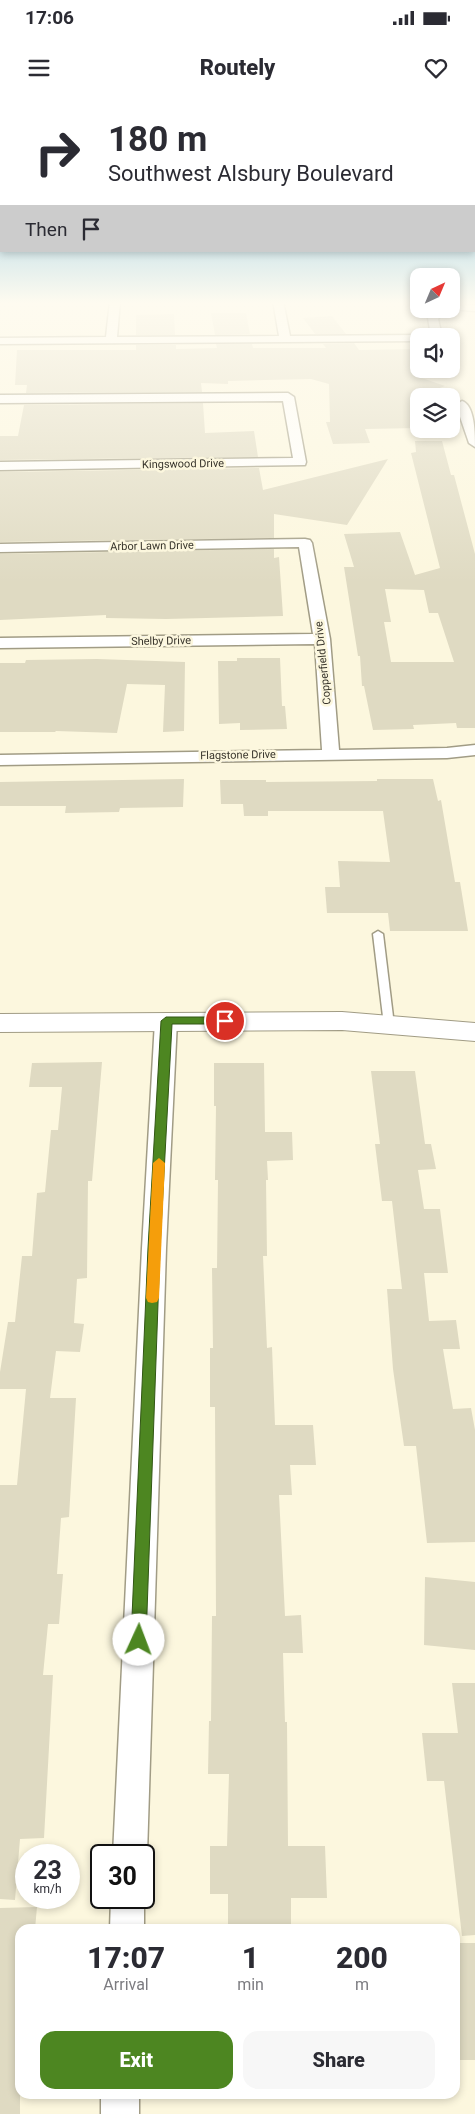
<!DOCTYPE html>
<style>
body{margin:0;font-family:Roboto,sans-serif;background:#f7f7f7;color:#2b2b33;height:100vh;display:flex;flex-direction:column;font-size:19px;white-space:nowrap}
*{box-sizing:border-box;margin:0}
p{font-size:16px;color:#7c7c81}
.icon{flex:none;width:28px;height:28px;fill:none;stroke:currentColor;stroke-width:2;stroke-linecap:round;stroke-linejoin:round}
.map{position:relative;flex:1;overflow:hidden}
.panel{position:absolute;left:15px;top:1824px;width:445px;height:175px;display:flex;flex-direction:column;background:#fff;border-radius:15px;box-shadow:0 2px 8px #0003}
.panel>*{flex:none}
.guide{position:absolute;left:0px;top:0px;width:475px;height:152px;box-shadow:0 2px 8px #0003;background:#fff;color:#2b2b33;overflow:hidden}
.needle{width:32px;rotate:44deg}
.controls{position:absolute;left:410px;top:168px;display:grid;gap:10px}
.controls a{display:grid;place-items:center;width:50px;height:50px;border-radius:10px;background:#fff;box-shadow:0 2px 8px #0003;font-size:25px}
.speed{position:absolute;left:15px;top:1744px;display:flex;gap:10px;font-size:25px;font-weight:700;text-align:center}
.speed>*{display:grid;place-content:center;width:65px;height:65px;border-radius:50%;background:#fff;box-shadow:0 2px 8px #0003;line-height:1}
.speed small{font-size:12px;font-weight:400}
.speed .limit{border:2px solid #111;border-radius:8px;background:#fff;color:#111}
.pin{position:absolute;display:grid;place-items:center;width:42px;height:42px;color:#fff;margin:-21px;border:2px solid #fff;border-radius:50%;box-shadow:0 1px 5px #0007}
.me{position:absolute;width:55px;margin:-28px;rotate:2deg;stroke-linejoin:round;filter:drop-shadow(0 0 4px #0008)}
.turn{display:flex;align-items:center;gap:18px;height:105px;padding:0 25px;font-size:22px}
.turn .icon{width:65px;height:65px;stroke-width:2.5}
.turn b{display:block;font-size:35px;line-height:42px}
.then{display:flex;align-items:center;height:48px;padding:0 25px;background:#0003;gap:10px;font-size:19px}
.eta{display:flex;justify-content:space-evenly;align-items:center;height:85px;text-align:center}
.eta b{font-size:30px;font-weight:800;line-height:35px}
.action{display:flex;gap:10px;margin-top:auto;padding:10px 25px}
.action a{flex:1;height:58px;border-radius:15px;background:#4d8621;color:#fff;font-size:20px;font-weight:800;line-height:58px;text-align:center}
.action a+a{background:#f7f7f7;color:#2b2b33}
.status{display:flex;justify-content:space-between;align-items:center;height:35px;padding:0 25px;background:#fff;direction:ltr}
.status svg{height:14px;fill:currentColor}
header{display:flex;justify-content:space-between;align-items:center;height:65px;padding:0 25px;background:#fff;font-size:22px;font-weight:800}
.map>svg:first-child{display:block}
.building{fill:#dfdac2;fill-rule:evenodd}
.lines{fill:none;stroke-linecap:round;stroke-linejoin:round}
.service-casing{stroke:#a19c85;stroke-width:3}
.minor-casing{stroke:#a19c85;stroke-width:3}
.secondary-casing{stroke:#a19c85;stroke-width:2}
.service{fill:#fff;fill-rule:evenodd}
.minor{fill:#fff;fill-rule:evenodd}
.secondary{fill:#fff;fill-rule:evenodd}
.route{fill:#4d8621;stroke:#325715}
.slow{fill:#f59e0b}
.labels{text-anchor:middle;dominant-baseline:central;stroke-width:5;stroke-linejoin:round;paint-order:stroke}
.far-street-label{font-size:11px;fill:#38352c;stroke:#fcf7de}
</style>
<div class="status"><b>17:06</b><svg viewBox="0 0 49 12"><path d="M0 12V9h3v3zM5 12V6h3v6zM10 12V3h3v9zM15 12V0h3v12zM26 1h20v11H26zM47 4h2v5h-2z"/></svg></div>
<header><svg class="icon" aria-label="menu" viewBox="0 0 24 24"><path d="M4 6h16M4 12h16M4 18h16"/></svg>Routely<svg class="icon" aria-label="heart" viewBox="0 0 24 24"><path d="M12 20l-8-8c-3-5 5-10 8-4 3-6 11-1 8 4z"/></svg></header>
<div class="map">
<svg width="475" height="2014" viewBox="0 0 475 2014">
<rect width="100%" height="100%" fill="#fcf7de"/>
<path class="building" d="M211,213H246L250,234L215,235Z
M174,214L175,235H136V215Z
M332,216L346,234H315L303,218Z
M354,243L359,250L419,249V277L445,286L419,296V328L365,329L370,343L333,344L326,322H330L329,284L311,279L228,281V284L201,283L202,292L26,293L27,285H15L17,250H136V245H176V249L217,248L216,244H252L253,248H326L323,244Z
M203,303L205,333L254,331L258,357L0,360V336H18L24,305Z
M415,341H442L451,375H454L475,454V628H457L456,623L413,625L414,629L373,630L364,586H362L360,556H358L344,467H354L344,434L400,432L415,475L440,468L411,353L416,352ZM385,489L424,490L429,513H438L454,562H391L384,522H391Z
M388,359L347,425L274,414V438L0,442V372L259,368L263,390Z
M274,449V458L279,457L283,516L166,519L106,518V515L0,520V454Z
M237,558H280L282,606H285L287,629L240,630V623L219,624L218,561H237Z
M97,559L185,562L184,631L163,632L165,585L127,584L117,633L56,631L55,632H0V563H25L26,560Z
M184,679L183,707L120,708L119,712L65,713L66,706H0V682Z
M377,679H433L438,701L441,700L455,782H460L468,831H390L388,813H327L325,787H340L338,761L390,762L383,711H268V716H244L243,704H221L220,680H266V682L377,681Z
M102,962L92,1081H88L87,1178L77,1179L74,1223L84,1224L80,1252L56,1251L50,1298H76L69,1417L61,1418L57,1474H63L59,1524H48L43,1575H53L44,1738L20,1739L15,1800L0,1799V1385H17L26,1289H0V1272L8,1222H15L22,1156H32L37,1093L45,1092L51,1030H58L62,987H29L32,963Z
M214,963H264L265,1032H292L293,1060L267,1061L268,1080H266L267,1156H263L267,1248L272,1247L275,1325H313L316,1365H290L292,1395H279L285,1516L301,1515L303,1553H283L285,1622H287L288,1746H325L327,1798H291V1829H228V1794H210V1746H227L229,1674H208L209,1621H211L212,1516H216L215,1307H210V1248H213L212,1168H217L218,1080H215L216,1006H214Z
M371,971H415L425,1044H431L436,1069L418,1070L424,1109H440L448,1173H424L429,1221L456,1220L460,1249H443L453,1309L471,1308L475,1330V1442L427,1443L416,1346H404L393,1269L387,1189H402L392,1101H382L375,1044H380Z
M425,1477L475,1482V1550L424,1545Z
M452,1583H475V1835L462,1836L444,1681H427L422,1633H458Z
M37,1807L35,1829H20V2014H0V1808Z
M455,1843H475V1960H455Z"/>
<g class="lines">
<defs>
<path id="service" d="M378,831L383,834L394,925L389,929L384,925L373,834Z"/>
<path id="minor" d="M110,201H120L117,237L279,236L273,201H283L290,236L419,235L423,236H419V241L0,244V238L106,237Z
M451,203L475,205V211L449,209H451Z
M436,209H447L438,219L442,236H431L428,218Z
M288,293L294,297L306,362L305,365L0,370V362L293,358L283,301L0,303V295Z
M462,301C475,305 475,335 475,347L469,343L456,305Z
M305,439L310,440L312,443L330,539L339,650L447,648L475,645V655L447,658L0,665V655L322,650L315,544L0,548V538L313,534L299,447L0,452V444Z
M166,914L174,916L177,921L166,1148L147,1755L144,1762V1755H113L142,1148L155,921L158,916Z
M144,1795V1829H110L111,1798H144Z
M101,1994H139V2014H101Z"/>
<path id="secondary" d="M342,912L475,923V941L342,930L0,932V914Z"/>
</defs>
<use href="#service" class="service-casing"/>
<use href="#minor" class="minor-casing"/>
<use href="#secondary" class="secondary-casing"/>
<use href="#service" class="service"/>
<use href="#minor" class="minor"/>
<use href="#secondary" class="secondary"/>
</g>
<linearGradient id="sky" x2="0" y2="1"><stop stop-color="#6bb8de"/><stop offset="0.42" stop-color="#fefbf0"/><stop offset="1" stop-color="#fefbf0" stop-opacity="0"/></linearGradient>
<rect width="475" height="483" fill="url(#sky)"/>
<path class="route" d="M166,917H225L230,921L225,924H172L160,1148L146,1540L144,1545L139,1547L133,1545L131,1540L148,1148L161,921Z"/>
<path class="slow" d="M159,1058L165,1063L159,1198L157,1202L152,1203L148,1202L146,1198L153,1063Z"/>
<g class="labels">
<g class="far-street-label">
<text transform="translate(183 364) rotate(-1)">Kingswood Drive</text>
<text transform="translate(152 446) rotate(-1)">Arbor Lawn Drive</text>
<text transform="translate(161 541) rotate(-1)">Shelby Drive</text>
<text transform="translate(323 563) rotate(-96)">Copperfield Drive</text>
<text transform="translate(238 655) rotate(-1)">Flagstone Drive</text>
</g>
</g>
</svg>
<div class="controls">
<a><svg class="needle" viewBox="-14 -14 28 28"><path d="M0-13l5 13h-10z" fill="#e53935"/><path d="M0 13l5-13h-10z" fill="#7c7c81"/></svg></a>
<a><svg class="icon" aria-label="sound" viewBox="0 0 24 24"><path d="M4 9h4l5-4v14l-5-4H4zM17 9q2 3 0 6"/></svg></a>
<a><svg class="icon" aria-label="layers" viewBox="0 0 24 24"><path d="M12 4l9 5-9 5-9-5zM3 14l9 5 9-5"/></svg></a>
</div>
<div class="speed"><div>23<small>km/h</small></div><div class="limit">30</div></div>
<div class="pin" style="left:225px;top:921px;background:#d93025"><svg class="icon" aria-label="arrive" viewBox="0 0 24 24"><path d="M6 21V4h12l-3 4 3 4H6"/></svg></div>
<svg class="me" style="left:139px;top:1540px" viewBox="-20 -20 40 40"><circle r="19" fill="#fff"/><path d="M0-13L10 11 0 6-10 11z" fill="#4d8621"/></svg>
<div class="guide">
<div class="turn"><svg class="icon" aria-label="right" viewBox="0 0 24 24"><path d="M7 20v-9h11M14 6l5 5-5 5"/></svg><div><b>180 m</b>Southwest Alsbury Boulevard</div></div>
<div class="then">Then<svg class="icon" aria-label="arrive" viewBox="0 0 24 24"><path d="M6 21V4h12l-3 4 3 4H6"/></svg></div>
</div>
<section class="panel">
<div class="eta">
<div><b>17:07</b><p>Arrival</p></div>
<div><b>1</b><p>min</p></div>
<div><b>200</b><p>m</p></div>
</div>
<div class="action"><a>Exit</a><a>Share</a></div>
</section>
</div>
